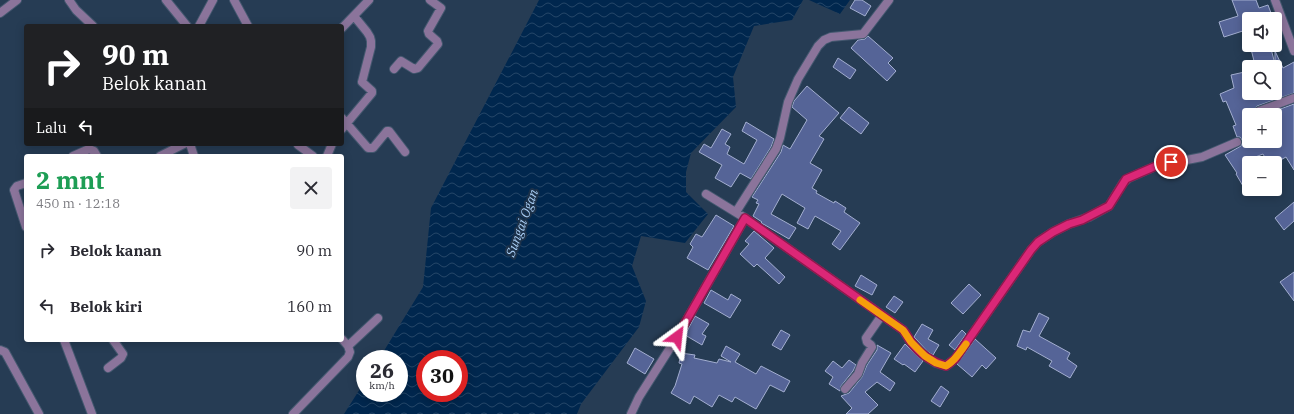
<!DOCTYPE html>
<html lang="id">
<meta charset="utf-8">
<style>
body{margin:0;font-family:"IBM Plex Serif",serif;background:#f2f2f3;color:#2b2b33;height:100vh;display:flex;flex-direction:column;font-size:15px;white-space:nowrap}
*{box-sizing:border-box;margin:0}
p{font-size:13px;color:#7c7c81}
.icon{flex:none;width:22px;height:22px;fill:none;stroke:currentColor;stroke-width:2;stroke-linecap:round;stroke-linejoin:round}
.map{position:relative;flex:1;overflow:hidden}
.sheet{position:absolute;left:24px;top:154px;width:320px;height:188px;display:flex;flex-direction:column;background:#fff;border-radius:4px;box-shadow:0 2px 10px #0003}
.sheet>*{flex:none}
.banner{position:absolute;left:24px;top:24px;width:320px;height:122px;border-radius:4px;box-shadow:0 2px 10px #0003;background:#202124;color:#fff;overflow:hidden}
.buttons{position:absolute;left:1242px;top:12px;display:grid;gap:8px}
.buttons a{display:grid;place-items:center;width:40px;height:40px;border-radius:4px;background:#fff;box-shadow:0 2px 10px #0003;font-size:20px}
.speed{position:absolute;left:356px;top:350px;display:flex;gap:8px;font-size:20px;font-weight:700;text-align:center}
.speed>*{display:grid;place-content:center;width:52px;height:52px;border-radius:50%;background:#fff;box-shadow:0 2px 10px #0003;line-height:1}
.speed small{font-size:10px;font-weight:400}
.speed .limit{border:6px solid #d22;background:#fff;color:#111}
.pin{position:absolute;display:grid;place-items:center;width:34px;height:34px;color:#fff;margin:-17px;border:2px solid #fff;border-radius:50%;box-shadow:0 1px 4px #0007}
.me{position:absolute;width:44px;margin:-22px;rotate:30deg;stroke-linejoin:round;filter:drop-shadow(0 0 3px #0008)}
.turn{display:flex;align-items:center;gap:14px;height:84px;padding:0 12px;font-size:18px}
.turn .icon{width:52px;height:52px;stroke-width:2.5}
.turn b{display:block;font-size:28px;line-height:34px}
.then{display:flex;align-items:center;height:38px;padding:0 12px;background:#0003;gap:8px;font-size:15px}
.round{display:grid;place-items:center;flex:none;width:42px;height:42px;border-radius:4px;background:#f2f2f3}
.headline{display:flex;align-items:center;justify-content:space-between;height:68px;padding:0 12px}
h1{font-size:24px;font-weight:800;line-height:30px;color:#1e9e55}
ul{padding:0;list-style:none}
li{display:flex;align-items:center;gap:12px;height:56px;padding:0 12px}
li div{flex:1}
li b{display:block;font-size:15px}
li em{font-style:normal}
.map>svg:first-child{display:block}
.water{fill:url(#water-waves);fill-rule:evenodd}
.building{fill:#556497;stroke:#a3aed0}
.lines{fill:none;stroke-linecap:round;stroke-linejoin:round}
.minor-casing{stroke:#44586f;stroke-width:10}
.minor{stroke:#8b749b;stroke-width:8}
.route-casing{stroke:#8e194d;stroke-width:10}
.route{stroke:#db2777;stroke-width:7}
.slow{stroke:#f59e0b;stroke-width:7}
.labels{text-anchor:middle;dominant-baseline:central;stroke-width:4;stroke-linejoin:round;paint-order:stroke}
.water-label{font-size:13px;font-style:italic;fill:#abd0f7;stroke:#1c3149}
</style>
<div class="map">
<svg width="1294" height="414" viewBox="0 0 1294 414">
<defs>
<pattern id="water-waves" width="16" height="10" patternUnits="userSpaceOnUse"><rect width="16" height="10" fill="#00274e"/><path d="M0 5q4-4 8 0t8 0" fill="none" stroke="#244668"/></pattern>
</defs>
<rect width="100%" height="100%" fill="#263c54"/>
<path class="water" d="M539,0H803L792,20L754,26L733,77L736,107L691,153L686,172V192L708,214L685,243L641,236L632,266L646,301L639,327L581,404L577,414H344L365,381V393H399V359H379L423,287L431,208ZM425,359H459V393H425Z
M809,0H850L840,14Z"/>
<path class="building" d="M855,0H862L871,6L865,16L850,8Z
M1232,0H1256L1259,8L1268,5L1271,13L1264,15L1265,19H1249V29L1224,37L1219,22L1238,16Z
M868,36L893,58L888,63L896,71L887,81L851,48L858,40L865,39Z
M1250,45H1270L1275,64V51L1283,68L1294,62V93L1257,106L1254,110L1255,115H1249V141H1275V115H1264L1294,104V170L1286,157L1275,163H1268L1263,154L1245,161L1249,169V182L1243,186L1236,174L1237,173L1225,155L1241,146L1242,140L1240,137H1237L1233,126L1236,125L1226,101L1223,102L1220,94L1234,88L1231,75L1249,71V93H1253L1255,98L1265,93H1275V67H1264L1262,63L1255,65Z
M838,58L856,70L850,79L833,67Z
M807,86L839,113L819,136L824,139L810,163L822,170L812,188L817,191L816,193L834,203L835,201L846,208L844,212L860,223L840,250L832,244L841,231L815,216L808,229L797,223L805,208L782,194L771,214L796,228L789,239L765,225L761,223L762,222L753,216L759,204L756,203L758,200L752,197L781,152L783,145L790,149L807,120L792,107L794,101Z
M849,107L869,123L861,134L840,118Z
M746,122L774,139L771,147L751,179L740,173L731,187L715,178L722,165L699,152L704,144L711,148L722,129L731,134L725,144L730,147L727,154L744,164L757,140L742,131Z
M1294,202V221L1284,230L1275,218Z
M716,215L734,226L708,270L687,258L693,247L690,244L696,234L702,237Z
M754,231L774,248L765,258L785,277L779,284L757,264L754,267L740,254L749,244L745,241Z
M1294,272V301L1280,282Z
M861,275L877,285L872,295L855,286Z
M969,284L981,295L963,314L951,303Z
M711,290L728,300L731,294L741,300L730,318L704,303Z
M894,296L903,302L895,313L886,307Z
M1039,313L1049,318L1039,336L1070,353L1067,359L1077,366L1070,378L1049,366L1052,361L1027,347L1026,350L1017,346L1023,330L1030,332Z
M695,316L709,324L702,334L706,336L702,345L685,335Z
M922,324L933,330L928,339L939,345L933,355L928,352L914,337Z
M781,330L790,335L781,350L772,345Z
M962,330L966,334L955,350L949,345Z
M975,339L996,358L986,369L982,365L972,377L957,364Z
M905,344L923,361L915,372L904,364L903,365L894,359Z
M877,345L891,353L880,372L895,383L890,391L877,382L865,392L878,405L868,414H846L852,408L841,396L849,393L862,377L867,365L877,350Z
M726,346L740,354L735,362L756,374L761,366L790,381L784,392L770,385L756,409L735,397L732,402L719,395L712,407L694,396L690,404L671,393L675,386L682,364L679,363L681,353L695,355L694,358L717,363L719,359L731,362L721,356Z
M635,348L654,359L645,374L627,363Z
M849,360L856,365L853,371L841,386L840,391L829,384L833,377L825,371L833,361L842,368Z
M941,386L949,392L940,407L931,401Z"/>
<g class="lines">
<defs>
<path id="minor" d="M69,0L76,10L93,26
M166,0L187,26
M234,0L248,26
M1275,0L1294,51
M0,13L17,0
M199,26L213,0
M342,28L369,0
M394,69L401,61L414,69L418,68L438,44L437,41L429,34L428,31L441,8L430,0
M1259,111L1294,98
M342,118L368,148H373L387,131H389L405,152
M342,129L372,93V91L362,82L371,47V41L370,37L367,32L354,16
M190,144L194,156
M298,145L313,156
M73,156L89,149L94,151L97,156
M160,156L184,144
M327,156L332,144
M26,183L17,186L14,190L26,227
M706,194L745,218L903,330L911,342L925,356L936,363L946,366L955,359L1031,250L1038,242L1053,232L1069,224L1089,217L1109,206L1123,183L1129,178L1156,166L1202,157L1237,142
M736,212L776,149L780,138L788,102L798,79L818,46L824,40L831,37L863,34L889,0
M64,340L92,414
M348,346L378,318
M0,350L5,352L39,414
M108,368L121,358L123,354L113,340
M845,389L858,374L862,363L872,347L871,345L867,342L866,338L882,315
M293,414L348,357L350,352L348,346L342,339
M631,414L639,397L677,337L745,218"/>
</defs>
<use href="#minor" class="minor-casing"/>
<use href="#minor" class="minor"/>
</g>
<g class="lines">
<defs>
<path id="route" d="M677,337L745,218L903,330C907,334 908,339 912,343C921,355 932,362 946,366L955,359L1031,250L1038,242L1053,232L1069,224L1082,220L1109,206L1126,179L1156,166L1171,162"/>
</defs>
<use href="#route" class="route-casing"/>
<use href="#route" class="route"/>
<path class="slow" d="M860,300L903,330L911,342L925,356L936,363L946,366C955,361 960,352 966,344"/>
</g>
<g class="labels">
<g class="water-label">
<text transform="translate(522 223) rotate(-70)">Sungai Ogan</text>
</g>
</g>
</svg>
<div class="buttons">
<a><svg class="icon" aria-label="sound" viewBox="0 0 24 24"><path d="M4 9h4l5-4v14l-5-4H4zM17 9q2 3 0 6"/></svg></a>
<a><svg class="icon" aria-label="search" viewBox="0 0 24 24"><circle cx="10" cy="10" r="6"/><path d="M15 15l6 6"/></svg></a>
<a>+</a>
<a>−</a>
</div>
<div class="speed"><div>26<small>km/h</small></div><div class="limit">30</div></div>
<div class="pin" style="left:1171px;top:162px;background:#d93025"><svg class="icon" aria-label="arrive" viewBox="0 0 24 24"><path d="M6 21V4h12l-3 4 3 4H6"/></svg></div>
<svg class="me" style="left:677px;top:337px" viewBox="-20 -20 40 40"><path d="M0-17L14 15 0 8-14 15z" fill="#db2777" stroke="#fff" stroke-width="4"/></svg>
<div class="banner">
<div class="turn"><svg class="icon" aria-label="right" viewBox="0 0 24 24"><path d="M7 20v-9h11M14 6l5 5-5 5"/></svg><div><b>90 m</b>Belok kanan</div></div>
<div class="then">Lalu<svg class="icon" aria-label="left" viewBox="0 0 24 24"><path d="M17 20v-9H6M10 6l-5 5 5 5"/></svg></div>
</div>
<section class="sheet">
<div class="headline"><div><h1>2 mnt</h1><p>450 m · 12:18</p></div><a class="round"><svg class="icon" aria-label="close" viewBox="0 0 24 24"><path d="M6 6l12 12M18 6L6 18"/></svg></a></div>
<ul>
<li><svg class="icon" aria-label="right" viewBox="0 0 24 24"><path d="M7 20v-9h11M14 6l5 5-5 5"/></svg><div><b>Belok kanan</b></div><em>90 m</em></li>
<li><svg class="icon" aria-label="left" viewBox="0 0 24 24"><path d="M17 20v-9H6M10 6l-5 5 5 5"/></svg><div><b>Belok kiri</b></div><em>160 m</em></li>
</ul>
</section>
</div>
